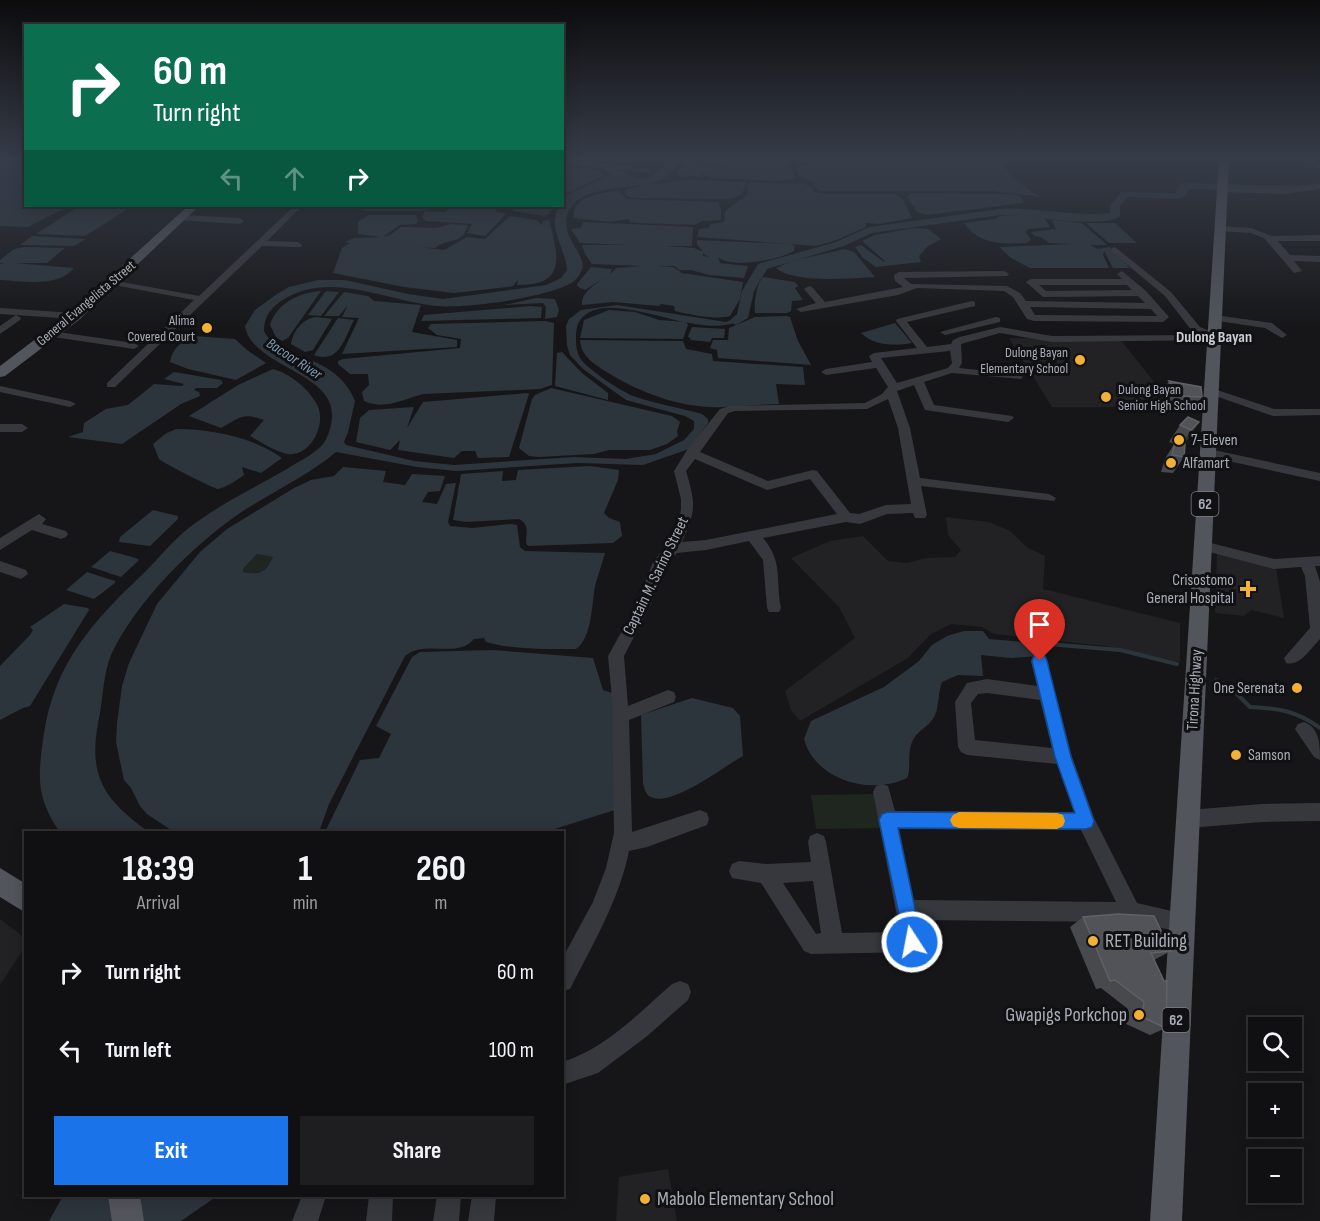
<!DOCTYPE html>
<meta charset="utf-8">
<style>
body{margin:0;font-family:"Sofia Sans Condensed",sans-serif;background:#1e1e20;color:#f1f3f6;height:100vh;display:flex;flex-direction:column;font-size:22px;white-space:nowrap}
*{box-sizing:border-box;margin:0}
p{font-size:20px;color:#9c9d9f}
.icon{flex:none;width:33px;height:33px;fill:none;stroke:currentColor;stroke-width:2;stroke-linecap:round;stroke-linejoin:round}
.map{position:relative;flex:1;overflow:hidden}
.panel{position:absolute;left:24px;top:831px;width:540px;height:366px;display:flex;flex-direction:column;background:#101012;border-radius:0px;box-shadow:0 3px 15px #0003,0 0 0 2px #303032}
.panel>*{flex:none}
.top-card{position:absolute;left:24px;top:24px;width:540px;height:183px;border-radius:0px;box-shadow:0 3px 15px #0003,0 0 0 2px #303032;background:#0b6e4f;color:#fff;overflow:hidden}
.tools{position:absolute;left:1248px;top:1017px;display:grid;gap:12px}
.tools a{display:grid;place-items:center;width:54px;height:54px;border-radius:0px;background:#101012;box-shadow:0 3px 15px #0003,0 0 0 2px #303032;font-size:30px}
.pin{position:absolute;display:grid;place-items:center;width:51px;height:51px;color:#fff;margin:-62px -26px;border-radius:50% 50% 50% 0;rotate:-45deg;box-shadow:0 0 6px #0007}
.pin .icon{rotate:45deg}
.me{position:absolute;width:66px;margin:-33px;rotate:349deg;stroke-linejoin:round;filter:drop-shadow(0 0 4px #0008)}
.turn{display:flex;align-items:center;gap:21px;height:126px;padding:0 30px;font-size:27px}
.turn .icon{width:78px;height:78px;stroke-width:2.5}
.turn b{display:block;font-size:42px;line-height:51px}
.lanes{display:flex;align-items:center;height:57px;padding:0 30px;background:#0003;justify-content:center;gap:30px;direction:ltr}
.lanes .off{opacity:.35}
.eta{display:flex;justify-content:space-evenly;align-items:center;height:102px;text-align:center}
.eta b{font-size:36px;font-weight:700;line-height:42px}
.primary-button{display:flex;gap:12px;margin-top:auto;padding:12px 30px}
.primary-button a{flex:1;height:69px;border-radius:0px;background:#1a73e8;color:#fff;font-size:24px;font-weight:700;line-height:69px;text-align:center}
.primary-button a+a{background:#1e1e20;color:#f1f3f6}
ul{padding:0;list-style:none}
li{display:flex;align-items:center;gap:18px;height:78px;padding:0 30px}
li div{flex:1}
li b{display:block;font-size:22px}
li em{font-style:normal}
.map>svg:first-child{display:block}
.built{fill:#222225}
.green{fill:#1e261f}
.water{fill:#2c353c;fill-rule:evenodd}
.lines{fill:none;stroke-linecap:round;stroke-linejoin:round}
.stream{stroke:#2c353c;stroke-width:4}
.river{fill:#2c353c;fill-rule:evenodd}
.minor{fill:#37383d;fill-rule:evenodd}
.major{fill:#53555c;fill-rule:evenodd}
.wall{fill:#47494d}
.shaded-wall{fill:#2f3033}
.building{fill:#525359;stroke:#5f6168;stroke-width:1.5}
.route{fill:#1a73e8;stroke:#114b97;stroke-width:1.5}
.slow{fill:#f59e0b}
.poi-dot{fill:#f2b134;stroke:#111113;stroke-width:2}
.labels{text-anchor:middle;dominant-baseline:central;stroke-width:6;stroke-linejoin:round;paint-order:stroke}
.far-street-label{font-size:14px;fill:#a8adb8;stroke:#111113}
.far-poi-label{font-size:14px;fill:#a8adb8;stroke:#111113;text-anchor:end}
.far-water-label{font-size:15px;font-style:italic;fill:#7f9bb3;stroke:#111113}
.shield{fill:#111113;stroke:#7b7e86;stroke-width:1.5}
.shield-label{font-size:15px;font-weight:bold;fill:#a8adb8}
.far-quarter-label{font-size:16px;font-weight:bold;fill:#c9ccd4;stroke:#111113}
.poi-label{font-size:16px;fill:#a8adb8;stroke:#111113;text-anchor:start}
.street-label{font-size:16px;fill:#a8adb8;stroke:#111113}
.near-poi-label{font-size:20px;fill:#a8adb8;stroke:#111113;text-anchor:start}
</style>
<div class="map">
<svg width="1320" height="1221" viewBox="0 0 1320 1221">
<rect width="100%" height="100%" fill="#161618"/>
<path class="built" d="M1009,338L1120,339L1174,407H1052Z
M946,517L989,522L1010,531L1028,548L1045,556L1043,589L1180,623V662L1105,646L994,634L982,627L951,624L931,634L908,658L800,721L791,710L785,691L855,638L839,607L791,558L830,541L863,536L888,561L907,563L927,558L955,557L961,550L948,535Z
M1217,553L1276,568L1284,618L1251,610L1244,616L1215,613Z
M0,919L20,934L26,942L25,947L0,985Z
M668,1169L677,1221H616L619,1177Z"/>
<path class="green" d="M257,554L274,557C267,572 259,575 243,572V569Z
M874,794L881,828L816,829L811,795Z"/>
<path class="water" d="M0,159H25L26,206L67,207L28,227L0,226Z
M670,159H682L668,176L649,185L688,180L742,182L745,183C745,196 736,198 725,199L631,198L626,195L625,190L645,185C619,188 559,188 567,229C570,243 582,253 583,267C581,273 578,278 573,282C550,297 465,309 437,306C386,301 329,269 281,301C270,309 264,317 264,331C278,361 336,352 355,401L348,432L344,442L346,445L414,461L454,465L573,457L626,459L656,454L684,440L694,429V421L685,416L626,400L583,369L570,355L567,346L566,326L569,319L581,310L617,305L726,322L738,317L744,298L750,299L744,318C704,347 611,283 581,319C576,325 576,333 576,341C576,347 577,352 580,358C587,369 623,393 636,397C657,404 680,408 702,414L708,419V423L689,449L643,465L577,463L456,471L417,467L336,452C307,476 274,491 243,511C195,543 136,601 111,655C104,672 103,694 100,713C87,773 100,797 149,832H60C35,796 38,775 44,733C55,662 94,620 145,572C160,557 173,540 190,527C220,504 254,488 287,469C299,461 315,454 324,443C328,437 332,424 332,417C335,372 252,367 245,326L255,310L277,294L289,287L318,280H345L408,294L443,299L546,285L561,278L567,270C565,246 547,229 559,206H562L563,201L567,195L612,174L602,168L563,164V160C576,161 592,160 605,164C639,177 640,191 670,159Z
M686,159H697L705,166L731,167L707,164L702,159H789L791,163L780,164L790,165L795,178L779,181L712,178L705,176L704,172L701,177L676,175L678,169L685,167Z
M807,159H997L1015,179L1030,191L1042,197L990,191H820L810,181L799,177L796,166L808,165Z
M563,166L599,170L604,176L563,195Z
M752,182L803,184L811,186L814,192L829,194H895L902,198L912,218L880,224L866,223V227L834,241L816,246L697,237L699,229L708,228L711,224L724,222L725,211L748,194L747,185Z
M618,191L627,199L718,202L721,209V220L702,221L695,225L637,223L630,222L628,219L610,222L574,218V209C582,195 603,192 618,191Z
M911,193L1013,194L1020,196L1024,203L926,215L917,212L907,197Z
M92,206H132L85,236L36,234L76,208Z
M350,206H446L419,211H370L350,208Z
M452,206H501L495,211L506,214L485,236L467,233L472,224L426,221L422,217L425,211L445,212Z
M513,206H554L549,214L544,216L513,211Z
M1031,214L1045,219L1050,227L1028,229L1026,232L1031,240L1027,243C1003,244 979,245 964,223L995,219L1000,216Z
M369,215H416L418,221L416,224L399,225L383,237L390,235L401,227L436,228L451,224L468,225C463,245 447,238 435,248L420,247L444,250L467,237L485,239L510,216L536,220L542,225L543,221L549,220C558,255 568,286 517,285L518,280L513,286L508,287L454,293L404,287L333,273L342,248L350,243L345,242L354,238L381,237L358,234V222Z
M1054,220L1082,223L1107,245H1090L1098,249L1110,247L1130,268H1113L1104,251L1103,255L1109,268H1030L1011,258L999,247L1072,244L1049,243L1041,237L1034,236L1031,232L1056,229L1052,221Z
M583,222L693,227L692,246H665L694,248L703,252V256L710,257L705,255L697,244V240L789,244L795,246L794,251C779,260 732,269 718,257L720,263L748,266L744,278L709,275L691,270H679L674,266H657L673,267L682,273L743,282L740,299L730,316C713,320 692,315 675,311L674,306L661,304L659,306L613,302L582,305C581,292 595,285 604,278L585,290L578,287L577,284L591,267L612,269L610,274L616,268L642,266L592,264L585,254L582,245H628L580,243L571,229L581,228Z
M1086,223H1115L1137,243H1109Z
M914,228L928,229L941,239L928,246L919,256L921,262L876,267L863,258L855,247L861,245L884,262L885,261L862,241L875,235Z
M32,236L86,239L74,246L20,245Z
M24,247L65,248L47,263H15L74,268C58,288 23,281 0,280V264L5,263H0V260L14,249Z
M845,249L854,252L875,277C851,278 795,284 776,268L792,261Z
M763,277L795,282L798,286L795,288L803,300L792,301L791,311L787,313H755C754,302 756,285 763,277Z
M321,291L288,338L282,341L276,337L270,325C276,304 300,292 321,291Z
M326,291L339,292L321,316L308,315Z
M344,292L368,296L374,301L421,305L412,332L457,340V347L342,354L359,318L342,317L348,305L339,316H324Z
M536,298L555,299L559,310L557,317L545,319L546,307L543,303L504,305Z
M531,306L542,307L541,318L421,321L424,315Z
M609,310L635,312L659,320L686,322L688,325L683,339L580,338L584,320Z
M787,316L790,317L798,341L811,365L718,358L717,350L710,348L713,340H728L729,328L755,317Z
M317,317L332,319L313,350L305,352L291,344C293,332 302,318 317,317Z
M338,318L354,320C345,337 339,365 314,355Z
M545,321L554,323L552,385L540,389L424,394C404,398 386,411 364,401L362,392L369,385L368,374H350L338,364V361L343,359L460,348L461,339L437,335L428,328L431,324Z
M895,323L912,343C894,346 874,346 861,333Z
M692,327L725,329L724,338H712L710,342L691,340L688,336Z
M195,336L235,339L247,350L266,363L236,380L188,369L170,362C172,349 182,340 195,336Z
M580,340L683,341L686,349L712,354L713,361L803,367L805,385L776,384L779,404C761,404 742,407 724,407C682,409 640,393 605,371C593,363 581,356 580,340Z
M562,352L582,373L608,393V400L555,386L557,353Z
M273,369C289,373 308,388 316,403C328,421 312,457 288,454C275,452 261,442 250,436L264,420C242,412 240,418 221,428L189,416L238,385Z
M174,372L221,380L223,383L217,388H196L194,390L199,392L200,396L181,404L122,444L68,437L83,432L84,423L106,409L128,405L154,384L182,386L184,384L164,379Z
M551,388L672,416L680,422L677,431L678,436L667,444L650,450H609L594,454L539,457L529,456L519,448L532,399L535,395Z
M527,393L529,394L509,457L478,458L475,451H462L454,458L398,450L400,440L390,450L356,442L360,418L369,410L414,407L407,428L423,402Z
M176,429C211,429 253,437 282,458L261,473L242,467L244,475C237,480 227,487 218,489C215,489 165,464 159,459L153,444L165,434Z
M590,466L619,470L618,480L604,513L609,518L620,522L622,536L613,543L528,546L526,543C526,532 530,525 519,519L466,522L453,520L461,474L503,471L502,481L516,480L518,470Z
M343,467L386,471L383,482L405,485L412,474L445,476L440,491L428,492L422,502L437,504L446,484L456,483L448,522L450,526L472,528L511,524L517,525L520,547L525,551L605,553C602,564 598,575 595,586C592,602 592,639 576,649C547,649 514,650 486,642L484,638L474,639C458,659 425,639 405,656L329,804L319,832H174L147,814L140,806L131,788L124,780L116,742L117,723L122,686L129,663L157,604L200,552L227,529L294,488L311,480L334,476ZM257,554L273,557C266,573 259,575 243,572V569Z
M153,510L178,516V519L150,546L119,542L120,537Z
M110,551L136,558L139,560L121,577L91,567Z
M87,572L115,581V583L94,599L66,590Z
M64,604L88,608L89,610L30,706L23,708L0,720V666L30,635L33,630L30,627Z
M964,631H983L989,639L1035,643L1038,656L1011,658L981,655L983,676L958,675L942,682C938,692 939,707 935,715C929,729 914,729 910,749C908,759 911,769 907,778C870,796 815,780 804,739L811,721L884,687L919,661L932,645L947,636Z
M493,650L593,658L603,690L612,693L618,809L545,832H325L360,760L379,758L391,734L376,726L412,657L420,652Z
M692,698L733,708L740,716L743,756C724,766 669,810 649,796C645,793 644,787 643,783L641,715Z
M63,1196H217L181,1221H49Z"/>
<g class="lines">
<path class="stream" d="M1035,643L1120,650L1177,664
M1216,680L1232,689L1250,707C1278,708 1297,711 1320,728"/>
<path class="river" d="M1184,183L1294,186L1320,183V189L1294,192L1188,189L1185,196L1177,199L1128,197L1120,206V216C1103,230 1026,214 1000,215L872,233L844,246L767,269L754,291L748,318L736,325L729,321L737,314L742,291L758,264L836,242L869,227L1000,209C1037,207 1073,217 1110,213V206L1121,192L1175,193L1180,184Z"/>
<path class="minor" d="M1299,159H1308L1320,165V170Z
M610,164L648,169L652,171L648,173L607,168V164Z
M1320,185V189L1285,194L1224,192L1220,190L1224,188L1285,189Z
M294,206H302L267,241L298,242L302,245L301,247L262,246L115,387H107V383L194,300L114,285L111,284V280L199,296Z
M182,215L240,218L244,221L240,224L179,220V216Z
M1221,226L1251,228L1272,236L1320,235V241H1278L1290,255L1320,256V262L1294,261L1302,271L1294,273L1264,238L1251,233L1218,231L1217,229Z
M1115,247L1171,292L1200,327L1215,333L1219,338L1218,340L1052,342L1000,333L961,344L962,363L959,368L1017,374L1023,377L1021,379L952,373L924,382L934,405L1012,416L1014,418L1008,422L925,410L914,385L897,391L910,428L920,478L1049,494L1056,498L1054,501L921,486L927,515L925,518H915L913,513L887,514L860,524L846,522L763,538C784,563 775,580 781,608L779,612H769L767,608L763,560L749,541L706,550L677,553L666,564L651,604L624,656L628,706L668,690L674,692L676,697L674,702L629,720L632,832L700,810L707,813L709,819L707,825L647,847L629,851C619,900 593,944 570,989L562,991V959L593,902L606,868L614,833L612,698L608,656L637,604L653,562L667,545L677,523L681,510V499L674,471L687,450L720,409L730,406L865,403L882,394L888,387L876,368L826,375L821,372L826,369L872,362L869,356L874,353L917,348L896,321L897,319L972,301L975,302V306L907,322L927,347L951,344L953,340L960,337L1000,327L1052,336L1202,335L1192,331L1165,296L1112,252V248ZM950,351L952,363L948,368L897,383L881,358ZM888,399L898,428L911,504L886,505L859,514L850,513L817,471L813,470L768,481L700,452L728,413L735,411L867,409ZM695,459L767,490L810,479L837,514L706,540L682,542C696,510 696,505 686,471Z
M1004,271L1009,274L1007,276L904,278L911,284L1007,286L1020,293L1026,301L1145,303L1138,296L1043,297L1026,282L1031,279H1122L1117,274L1122,271L1146,291L1169,317L1163,322L1034,321L1027,319L1013,297L1004,291L917,288L898,295L801,312L796,309L816,303L804,289L809,286L812,287L825,302L903,287L895,281L894,275L899,272ZM1039,285H1127L1132,290L1046,291ZM1030,307L1151,309L1157,316L1035,315Z
M0,308L75,313L80,316L75,319L16,315L21,318L20,320L0,334V326L16,315L0,314Z
M1215,315L1272,323L1287,335L1282,338L1265,328L1211,320L1210,318Z
M996,317L1000,318V322L945,335L940,332Z
M51,331L134,343L139,346L134,349L47,336L46,334Z
M0,386L70,401L76,404L70,407L0,392Z
M1211,388L1274,409H1320V415L1273,416L1207,393V389Z
M0,424H22L28,428L22,432H0Z
M1209,449L1320,473V481L1205,456L1203,453Z
M39,514L46,519L42,524L66,531L68,534L66,537L61,539L32,530L0,550V538Z
M1203,541L1274,559L1320,556V566H1315L1320,582V639C1311,648 1300,667 1286,663L1284,658L1310,628L1305,576L1301,567L1274,569L1198,549L1196,546L1198,543Z
M0,561L26,570L28,574L21,579L0,572Z
M1039,655L1045,656L1047,661L1072,757L1094,818L1137,903L1189,915L1192,922L1189,929L1182,932L1131,922L918,920L922,942L919,949L912,952L811,954L804,951L761,883L732,878L729,871L732,864L739,861L766,864L811,862L808,842L810,836L817,833L824,836L826,842L842,933L900,932L873,792L876,786L882,784L888,786L895,811L1074,812L1057,764L967,755L961,752L958,747L955,702L967,683L987,679L1037,686L1031,661L1033,656ZM987,693L1040,700L1052,748L975,740L971,703L978,694ZM899,829L1081,830L1116,902L914,900ZM813,881L821,933L816,934L783,883Z
M1304,722C1320,728 1320,745 1320,760L1314,757L1295,729L1298,724Z
M1320,803V821L1262,822L1189,828L1182,825L1180,819L1182,813L1189,810L1262,804Z
M680,981L688,984L691,992L688,1000L646,1037L598,1073L562,1085V1062C605,1049 639,1013 672,984Z
M302,1196H326L318,1221H292Z
M369,1196H393L392,1221H366Z
M437,1196H461L459,1221H433Z
M472,1196H496L494,1221H468Z"/>
<path class="major" d="M1219,159H1229L1182,1221H1150Z
M188,206H199L80,319L5,376L0,377V366L70,313Z
M0,868L26,884V913L0,897Z
M108,1196H140L144,1221H112Z"/>
</g>
<path class="wall" d="M1169,381L1202,397L1194,409L1172,408L1162,393Z
M1199,422L1188,439L1184,443V457L1173,473L1161,472L1165,459L1174,444L1169,442L1180,425Z
M1083,917L1171,951L1154,960L1166,1028L1150,1035L1126,1024L1128,1009L1101,988L1096,989L1070,927Z"/>
<path class="shaded-wall" d="M1199,422L1188,439L1180,447L1191,430Z"/>
<path class="building" d="M1169,381L1201,387L1202,397L1179,396Z
M1188,417L1199,422L1191,430L1180,425Z
M1175,442L1185,444L1184,457L1172,455Z
M1118,914L1154,916L1171,951L1151,953L1164,981H1167L1166,1028L1142,1017L1144,1002L1115,980L1110,981L1083,917Z"/>
<linearGradient id="sky" x2="0" y2="1"><stop stop-color="#0c0c0d"/><stop offset="0.48" stop-color="#363c48"/><stop offset="1" stop-color="#363c48" stop-opacity="0"/></linearGradient>
<rect width="1320" height="330" fill="url(#sky)"/>
<path class="route" d="M1040,655L1045,656L1047,661L1071,757L1094,821L1092,827L1086,829L898,828L922,942L919,948L912,951L906,948L879,820L882,814L888,812L1075,813L1055,757L1032,661L1034,656Z"/>
<path class="slow" d="M959,812L1057,813L1063,815L1065,821L1063,826L1057,829L959,828L953,826L950,820L953,815Z"/>
<g class="poi-dot">
<circle cx="207" cy="328" r="6"/>
<circle cx="1080" cy="360" r="6"/>
<circle cx="1106" cy="397" r="6"/>
<circle cx="1179" cy="440" r="6"/>
<circle cx="1171" cy="463" r="6"/>
<path d="M1245 580h6v6h6v6h-6v6h-6v-6h-6v-6h6z"/>
<circle cx="1297" cy="688" r="6"/>
<circle cx="1236" cy="755" r="6"/>
<circle cx="1093" cy="941" r="6"/>
<circle cx="1139" cy="1015" r="6"/>
<circle cx="645" cy="1199" r="6"/>
</g>
<g class="labels">
<g class="far-street-label">
<text transform="translate(86 303) rotate(-40)">General Evangelista Street</text>
</g>
<g class="far-poi-label">
<text x="195" y="320">Alima<tspan x="195" dy="16">Covered Court</tspan></text>
<text x="1068" y="352">Dulong Bayan<tspan x="1068" dy="16">Elementary School</tspan></text>
<text x="1118" y="389" text-anchor="start">Dulong Bayan<tspan x="1118" dy="16">Senior High School</tspan></text>
</g>
<g class="far-water-label">
<text transform="translate(294 359) rotate(33)">Bacoor River</text>
</g>
<g class="shield">
<rect x="1191.5" y="492" width="27" height="24" rx="4.5"/>
<rect x="1162.5" y="1008" width="27" height="24" rx="4.5"/>
</g>
<g class="shield-label">
<text x="1205" y="504">62</text>
<text x="1176" y="1020">62</text>
</g>
<g class="far-quarter-label">
<text x="1214" y="337">Dulong Bayan</text>
</g>
<g class="poi-label">
<text x="1191" y="440">7-Eleven</text>
<text x="1183" y="463">Alfamart</text>
<text x="1234" y="580" text-anchor="end">Crisostomo<tspan x="1234" dy="18">General Hospital</tspan></text>
<text x="1285" y="688" text-anchor="end">One Serenata</text>
<text x="1248" y="755">Samson</text>
</g>
<g class="street-label">
<text transform="translate(656 576) rotate(-64)">Captain M. Sarino Street</text>
<text transform="translate(1195 690) rotate(-87)">Tirona Highway</text>
</g>
<g class="near-poi-label">
<text x="1105" y="941">RET Building</text>
<text x="1127" y="1015" text-anchor="end">Gwapigs Porkchop</text>
<text x="657" y="1199">Mabolo Elementary School</text>
</g>
</g>
</svg>
<div class="tools">
<a><svg class="icon" aria-label="search" viewBox="0 0 24 24"><circle cx="10" cy="10" r="6"/><path d="M15 15l6 6"/></svg></a>
<a>+</a>
<a>−</a>
</div>
<div class="pin" style="left:1040px;top:661px;background:#d93025"><svg class="icon" aria-label="arrive" viewBox="0 0 24 24"><path d="M6 21V4h12l-3 4 3 4H6"/></svg></div>
<svg class="me" style="left:912px;top:942px" viewBox="-20 -20 40 40"><circle r="17" fill="#1a73e8" stroke="#fff" stroke-width="3"/><path d="M0-11L8 9 0 5-8 9z" fill="#fff"/></svg>
<div class="top-card">
<div class="turn"><svg class="icon" aria-label="right" viewBox="0 0 24 24"><path d="M7 20v-9h11M14 6l5 5-5 5"/></svg><div><b>60 m</b>Turn right</div></div>
<div class="lanes"><svg class="icon off" aria-label="left" viewBox="0 0 24 24"><path d="M17 20v-9H6M10 6l-5 5 5 5"/></svg><svg class="icon off" aria-label="ahead" viewBox="0 0 24 24"><path d="M12 20V5M6 11l6-6 6 6"/></svg><svg class="icon" aria-label="right" viewBox="0 0 24 24"><path d="M7 20v-9h11M14 6l5 5-5 5"/></svg></div>
</div>
<section class="panel">
<div class="eta">
<div><b>18:39</b><p>Arrival</p></div>
<div><b>1</b><p>min</p></div>
<div><b>260</b><p>m</p></div>
</div>
<ul>
<li><svg class="icon" aria-label="right" viewBox="0 0 24 24"><path d="M7 20v-9h11M14 6l5 5-5 5"/></svg><div><b>Turn right</b></div><em>60 m</em></li>
<li><svg class="icon" aria-label="left" viewBox="0 0 24 24"><path d="M17 20v-9H6M10 6l-5 5 5 5"/></svg><div><b>Turn left</b></div><em>100 m</em></li>
</ul>
<div class="primary-button"><a>Exit</a><a>Share</a></div>
</section>
</div>
